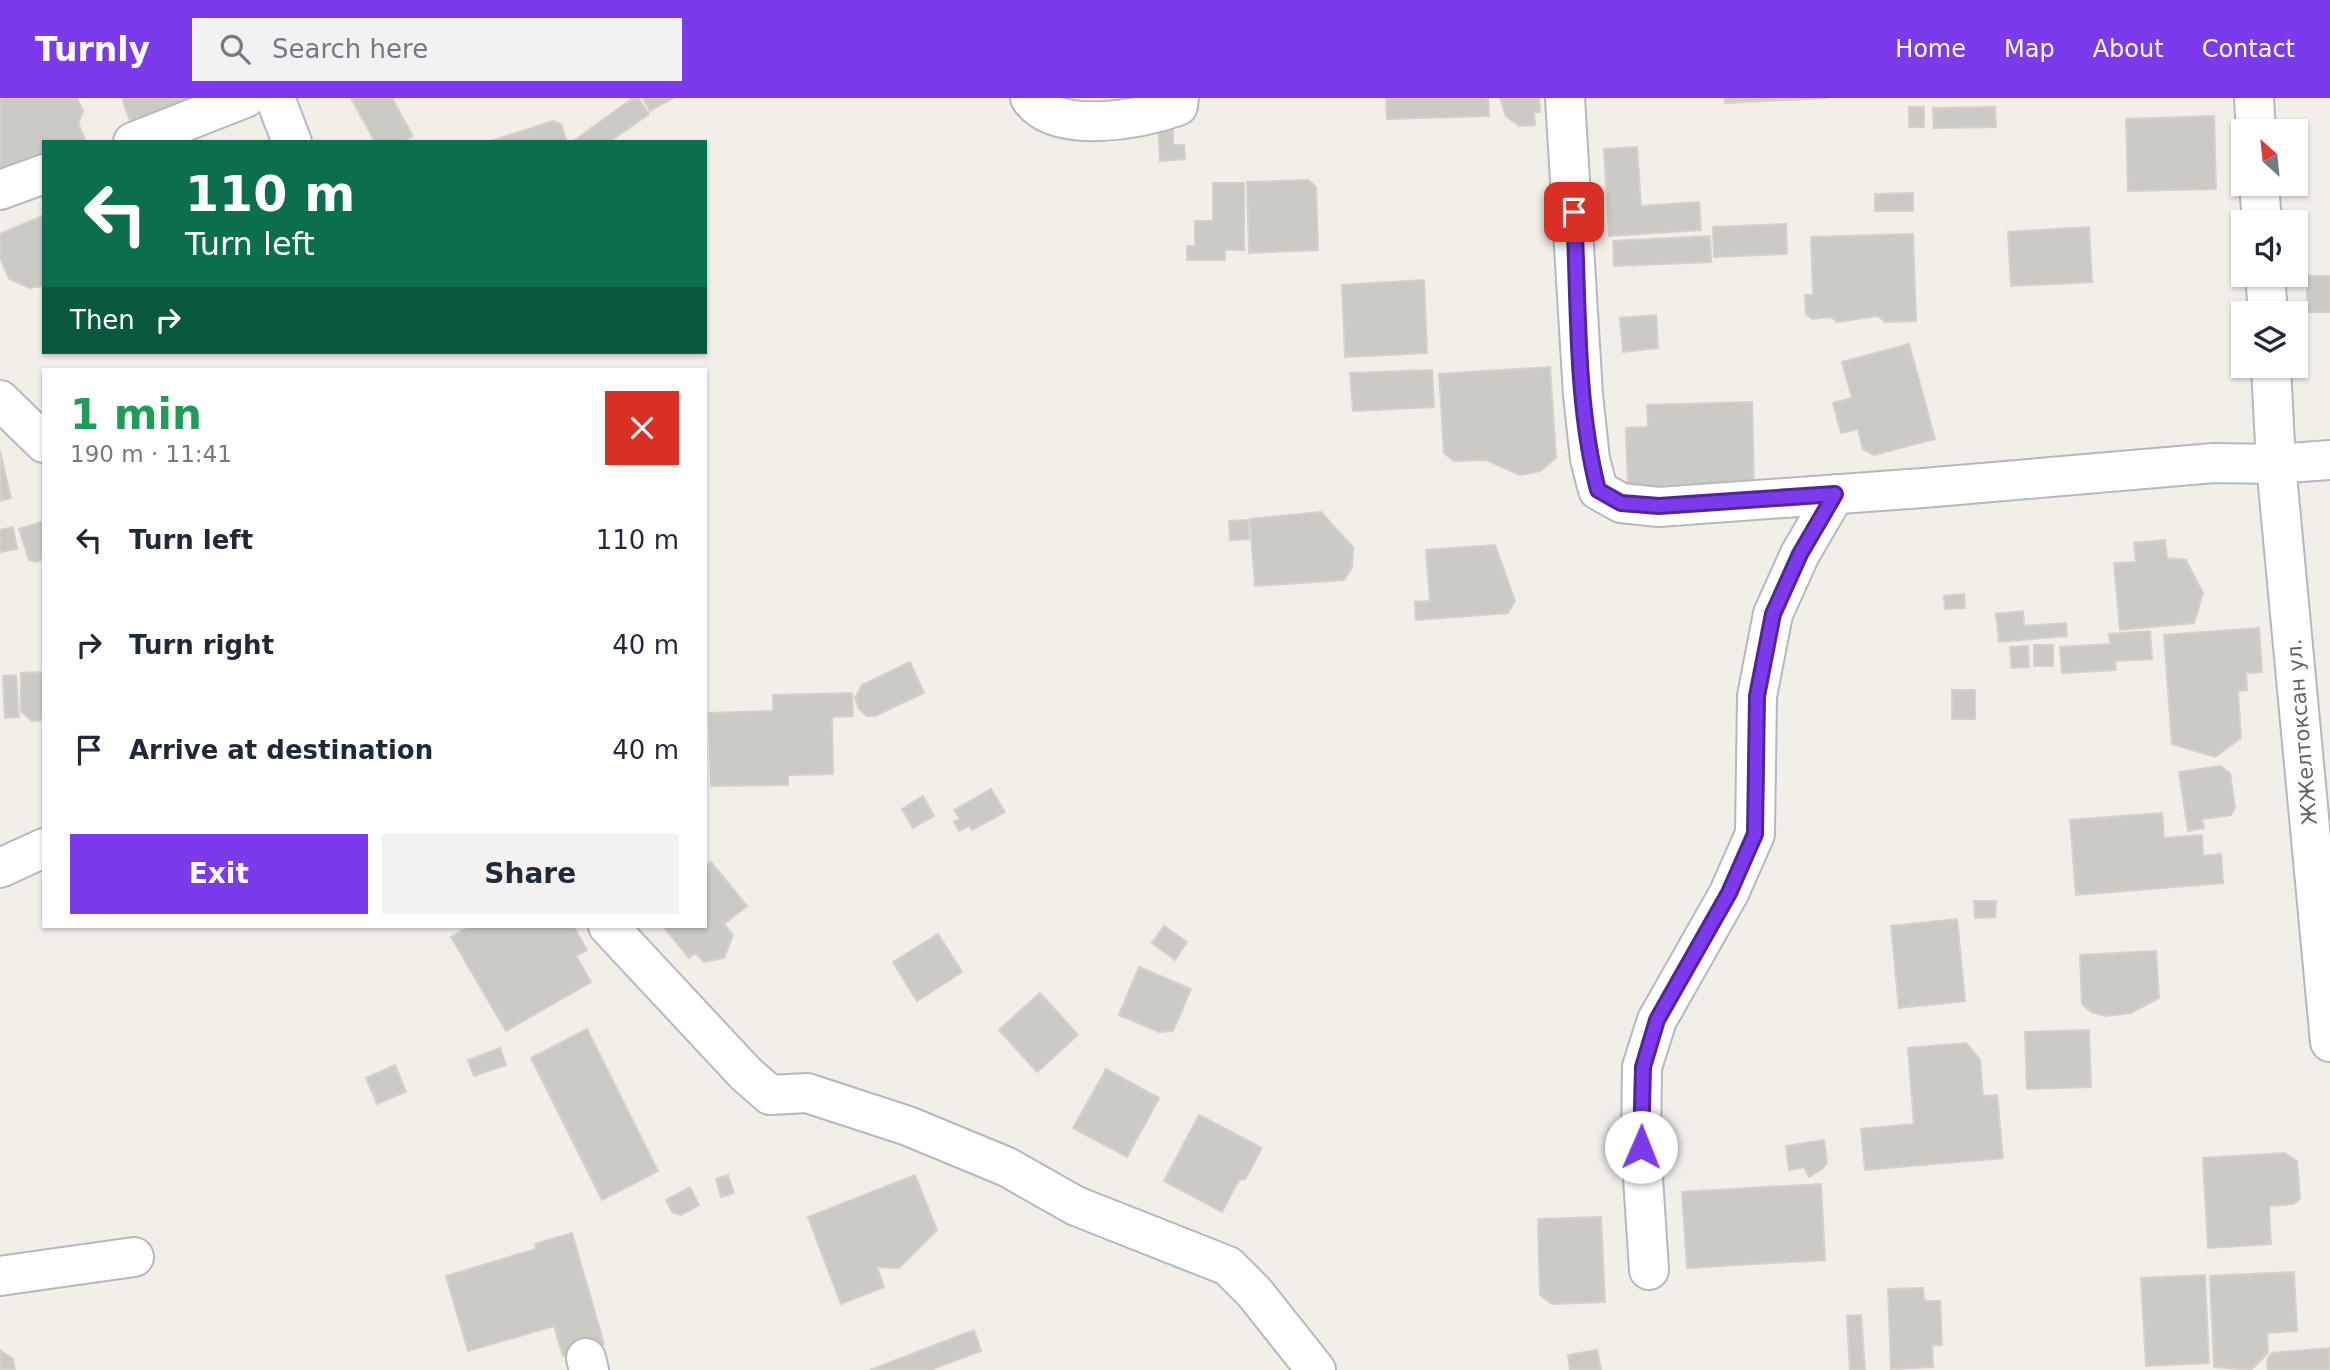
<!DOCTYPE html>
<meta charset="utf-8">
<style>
body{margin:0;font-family:"DejaVu Sans",sans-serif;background:#f2f2f3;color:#1f2937;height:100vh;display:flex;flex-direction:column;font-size:26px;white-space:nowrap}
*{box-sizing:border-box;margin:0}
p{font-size:23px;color:#747a83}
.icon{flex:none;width:38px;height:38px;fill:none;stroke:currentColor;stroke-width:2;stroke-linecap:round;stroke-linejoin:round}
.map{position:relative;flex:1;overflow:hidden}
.side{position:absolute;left:42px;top:270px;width:665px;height:560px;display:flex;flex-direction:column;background:#fff;border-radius:0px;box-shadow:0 2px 5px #0004}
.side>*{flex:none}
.guide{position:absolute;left:42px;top:42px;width:665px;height:214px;border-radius:0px;box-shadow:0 2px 5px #0004;background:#0b6e4f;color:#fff;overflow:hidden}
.needle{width:46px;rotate:333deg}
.tools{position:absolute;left:2231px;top:21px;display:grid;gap:14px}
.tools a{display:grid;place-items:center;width:77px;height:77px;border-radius:0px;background:#fff;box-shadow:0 2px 5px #0004;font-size:35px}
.pin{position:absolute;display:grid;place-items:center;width:60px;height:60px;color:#fff;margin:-30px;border-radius:14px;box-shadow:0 4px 10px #0006}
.me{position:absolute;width:77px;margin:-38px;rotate:1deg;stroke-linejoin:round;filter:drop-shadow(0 0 5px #0008)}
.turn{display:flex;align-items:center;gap:24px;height:147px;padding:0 28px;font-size:32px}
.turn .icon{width:91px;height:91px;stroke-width:2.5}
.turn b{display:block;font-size:49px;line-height:60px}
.then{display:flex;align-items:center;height:66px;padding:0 28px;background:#0003;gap:14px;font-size:26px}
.round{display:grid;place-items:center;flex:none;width:74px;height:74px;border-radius:0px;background:#f2f2f3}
.headline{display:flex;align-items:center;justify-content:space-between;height:119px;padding:0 28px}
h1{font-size:42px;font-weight:800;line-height:52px;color:#1e9e55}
.button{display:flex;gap:14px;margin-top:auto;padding:14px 28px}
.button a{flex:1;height:80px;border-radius:0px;background:#7c3aed;color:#fff;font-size:28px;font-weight:800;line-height:80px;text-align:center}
.button a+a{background:#f2f2f3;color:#1f2937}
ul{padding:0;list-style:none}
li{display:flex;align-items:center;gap:21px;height:105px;padding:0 28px}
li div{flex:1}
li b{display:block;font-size:26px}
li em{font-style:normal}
header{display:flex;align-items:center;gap:42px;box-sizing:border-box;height:98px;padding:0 35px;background:#7c3aed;color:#fff}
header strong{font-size:33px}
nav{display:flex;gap:38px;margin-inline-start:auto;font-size:24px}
.search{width:490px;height:63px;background:#f2f2f3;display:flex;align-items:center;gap:18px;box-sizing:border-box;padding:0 24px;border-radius:0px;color:#747a83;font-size:26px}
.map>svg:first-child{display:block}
.building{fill:#cccac5;stroke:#d6d1c6;stroke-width:2}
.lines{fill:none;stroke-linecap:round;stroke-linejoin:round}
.street-casing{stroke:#b5b8bc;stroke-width:42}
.street{stroke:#fff;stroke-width:38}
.route-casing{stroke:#51269a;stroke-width:18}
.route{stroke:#7c3aed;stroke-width:12}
.labels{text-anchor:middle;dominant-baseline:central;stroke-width:5;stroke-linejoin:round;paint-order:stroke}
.street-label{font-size:21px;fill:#5f6368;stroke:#fff}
</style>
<header>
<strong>Turnly</strong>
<div class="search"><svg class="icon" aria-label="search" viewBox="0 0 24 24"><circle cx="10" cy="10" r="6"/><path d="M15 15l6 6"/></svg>Search here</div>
<nav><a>Home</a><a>Map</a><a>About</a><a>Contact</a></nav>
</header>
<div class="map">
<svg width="2330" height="1272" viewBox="0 0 2330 1272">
<rect width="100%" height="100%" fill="#f1efe8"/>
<path class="building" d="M0,0H77L83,13L78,25L86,44H44V66L0,84Z
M122,0H223L133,32Z
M351,0H392L413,38L402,44H375Z
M633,0H638L649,16L609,44H572Z
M643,0H673L650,13Z
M1386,0H1488L1489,18L1387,21Z
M1500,0H1539L1540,14H1534L1535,27L1519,28L1506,18Z
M1725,0H1827L1725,5Z
M1909,9H1924V29H1909Z
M1995,9L1996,29L1934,30L1933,10Z
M2214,18L2216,91L2128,93L2126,21Z
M553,23L561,26L567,44H488Z
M1158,28H1173V47H1184L1185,61L1160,63Z
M1637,49L1641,108L1699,104L1701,132L1609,138L1604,51Z
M1308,82L1316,89L1318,152L1249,155L1247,84Z
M1213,85H1244V152H1225V162H1187V148H1195V123H1213Z
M1913,95V113H1875V96Z
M44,117V188L30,190L9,181L0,160V136Z
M1786,126L1787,156L1714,159L1713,129Z
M2089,129L2092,184L2011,188L2008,134Z
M1913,136L1916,223L1885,224L1878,218L1837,224L1831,219L1812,221L1806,216L1805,197H1813L1811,139Z
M1710,138L1711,164L1614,168L1613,143Z
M2307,178H2330V214H2307Z
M1424,182L1427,255L1345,259L1342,187Z
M1656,217L1658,250L1623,254L1620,220Z
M1909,246L1935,341L1874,357L1863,351L1858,331L1841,335L1833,305L1852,300L1842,264Z
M1550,269L1556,360L1540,373L1520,377L1486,362L1454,363L1444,355L1439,276Z
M1432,272L1434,309L1353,313L1350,275Z
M1752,304L1754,384L1628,389L1626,330L1648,329L1647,307Z
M0,353L11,400L0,403Z
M1321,414L1353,449L1352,469L1344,482L1255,488L1250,421Z
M1248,422L1249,441L1230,442L1229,423Z
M44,423V461L36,464L29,462L19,431Z
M13,429L17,451L0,454V432Z
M2165,442L2167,460L2186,462L2203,495L2194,525L2120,532L2114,465L2136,464L2134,445Z
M1495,447L1515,503L1508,515L1416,522L1415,504L1430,503L1426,452Z
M1964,496L1965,510L1945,511L1944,498Z
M2023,513L2024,528L2066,525L2067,538L1999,544L1996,516Z
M2259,530L2262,574L2246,575L2247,592L2238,593L2241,640L2215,659L2172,646L2164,537Z
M2150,533L2152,561L2115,563L2116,572L2062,575L2060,549L2110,546L2109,536Z
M2034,547H2053V568H2034Z
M2028,548L2029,569L2012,570L2010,549Z
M910,564L924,595L875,618H867L859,611L855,600L862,587Z
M44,574V622L32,623L21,613V575Z
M16,577L19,619L5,620L3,578Z
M1952,592H1975V621H1952Z
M852,595L853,618L832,619L833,676L788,677V687L711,688L709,615L773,613V597Z
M2220,668L2230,675L2235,709L2231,717L2202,721L2204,730L2188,733L2179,674Z
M991,691L1005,714L972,732L969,728L959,733L954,724L960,721L954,712Z
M923,698L934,718L913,730L902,711Z
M2162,715L2164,740L2202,737L2203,758L2221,756L2223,785L2076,797L2070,722Z
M711,764L747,808L724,826L733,837L724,860L704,864L695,855L689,860L663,828H705V769Z
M1974,803H1996L1995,819L1975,820Z
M1957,821L1965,903L1899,910L1891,828Z
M471,828H573L587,852L576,858L591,884L506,933L451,839Z
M1164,828L1187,844L1175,862L1152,845Z
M938,836L962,874L917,903L893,864Z
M2156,853L2159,900L2131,915L2105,918L2091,914L2082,906L2080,857Z
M1139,869L1191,891L1173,933L1159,934L1119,917Z
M1040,895L1078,937L1037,974L999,932Z
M587,931L658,1073L602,1102L531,960Z
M2089,932L2091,989L2027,991L2025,934Z
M1966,945L1980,962L1983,998L1997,997L2003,1060L1865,1072L1861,1031L1914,1026L1908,950Z
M500,950L506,967L474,978L468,962Z
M395,967L406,994L377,1006L366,980Z
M1106,971L1159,1000L1127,1059L1073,1030Z
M1199,1017L1262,1050L1245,1081L1239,1082L1222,1114L1164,1083Z
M1824,1042L1827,1065L1822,1071L1809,1079L1804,1069L1789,1072L1786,1048Z
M2285,1055L2297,1063L2300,1101L2293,1106L2269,1108L2271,1146L2208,1150L2203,1060Z
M728,1077L734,1095L721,1099L716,1081Z
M915,1077L937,1132L899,1170L877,1169L884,1189L841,1206L808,1119Z
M1821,1086L1825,1162L1687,1170L1682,1094Z
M690,1089L699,1107L681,1117L672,1114L666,1102Z
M1601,1119L1605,1204L1552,1206L1540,1197L1538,1121Z
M572,1135L604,1246L563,1258L554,1228L468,1253L446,1178L536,1151L535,1146Z
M2294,1174L2297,1233L2267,1235L2268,1255L2251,1272L2214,1269L2210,1178Z
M2205,1177L2209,1265L2146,1268L2141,1180Z
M1923,1190L1924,1203H1940L1942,1247H1932L1933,1269L1891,1271L1888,1191Z
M1861,1217L1865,1272H1850L1847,1218Z
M974,1232L981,1253L930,1272H870Z
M2329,1250L2330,1272H2268L2267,1262L2272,1255Z
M0,1252L13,1261L15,1272H0Z
M1597,1252L1601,1272H1570L1568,1257Z"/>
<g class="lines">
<defs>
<path id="street" d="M275,0L292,44
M1030,0C1057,38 1141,21 1178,8L1179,0
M1565,0L1583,297L1590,361L1598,392L1621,405L1659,409L1923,390L2214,365L2276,366L2330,362
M2254,0L2256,33
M133,44L245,0
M2259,86L2262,124
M0,92L44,76
M2265,177L2268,215
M2271,268L2276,366L2330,944
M0,302L44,345
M0,770L44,750
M608,828L746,976L770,997L807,995L908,1028L1007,1069L1076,1108L1228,1168L1254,1194L1316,1272
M1649,1172L1641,1049L1642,969L1657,922L1729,795L1755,736L1757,598L1773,516L1800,456L1835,396
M0,1178L134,1159
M586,1260L589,1272"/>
</defs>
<use href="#street" class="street-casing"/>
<use href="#street" class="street"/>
</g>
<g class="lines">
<defs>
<path id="route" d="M1574,114C1579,206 1575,302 1598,392L1621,405L1659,408L1835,396L1800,456L1773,516L1757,598L1755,736L1729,795L1657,922L1643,969L1641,1049"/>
</defs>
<use href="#route" class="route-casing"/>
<use href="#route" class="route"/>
</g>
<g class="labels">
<g class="street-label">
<text transform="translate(2302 634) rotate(-95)">ЖЖелтоксан ул.</text>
</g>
</g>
</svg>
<div class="tools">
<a><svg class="needle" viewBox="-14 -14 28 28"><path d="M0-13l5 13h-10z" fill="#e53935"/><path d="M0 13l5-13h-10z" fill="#747a83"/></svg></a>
<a><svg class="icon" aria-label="sound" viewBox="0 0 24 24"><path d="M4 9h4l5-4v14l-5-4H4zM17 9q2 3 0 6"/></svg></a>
<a><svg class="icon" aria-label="layers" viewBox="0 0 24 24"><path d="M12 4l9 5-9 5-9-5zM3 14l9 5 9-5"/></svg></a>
</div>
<div class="pin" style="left:1574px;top:114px;background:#d93025"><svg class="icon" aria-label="arrive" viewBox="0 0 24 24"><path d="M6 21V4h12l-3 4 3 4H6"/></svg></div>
<svg class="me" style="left:1641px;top:1049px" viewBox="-20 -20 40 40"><circle r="19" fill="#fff"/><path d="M0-13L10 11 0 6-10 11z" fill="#7c3aed"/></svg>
<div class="guide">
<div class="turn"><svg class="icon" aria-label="left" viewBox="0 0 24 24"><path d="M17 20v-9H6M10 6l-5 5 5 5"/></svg><div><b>110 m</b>Turn left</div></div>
<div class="then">Then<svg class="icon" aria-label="right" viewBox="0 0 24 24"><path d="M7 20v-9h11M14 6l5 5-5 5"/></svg></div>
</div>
<section class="side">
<div class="headline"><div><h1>1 min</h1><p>190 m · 11:41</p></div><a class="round" style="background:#d93025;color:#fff"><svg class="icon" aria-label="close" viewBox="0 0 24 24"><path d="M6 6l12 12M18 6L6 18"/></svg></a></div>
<ul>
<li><svg class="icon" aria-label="left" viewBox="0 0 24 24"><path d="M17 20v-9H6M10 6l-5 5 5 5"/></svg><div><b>Turn left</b></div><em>110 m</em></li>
<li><svg class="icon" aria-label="right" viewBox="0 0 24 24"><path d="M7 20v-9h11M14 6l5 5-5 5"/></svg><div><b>Turn right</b></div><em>40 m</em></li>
<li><svg class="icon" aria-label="arrive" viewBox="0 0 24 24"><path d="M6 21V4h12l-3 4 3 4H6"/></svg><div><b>Arrive at destination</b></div><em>40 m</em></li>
</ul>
<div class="button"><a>Exit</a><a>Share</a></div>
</section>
</div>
